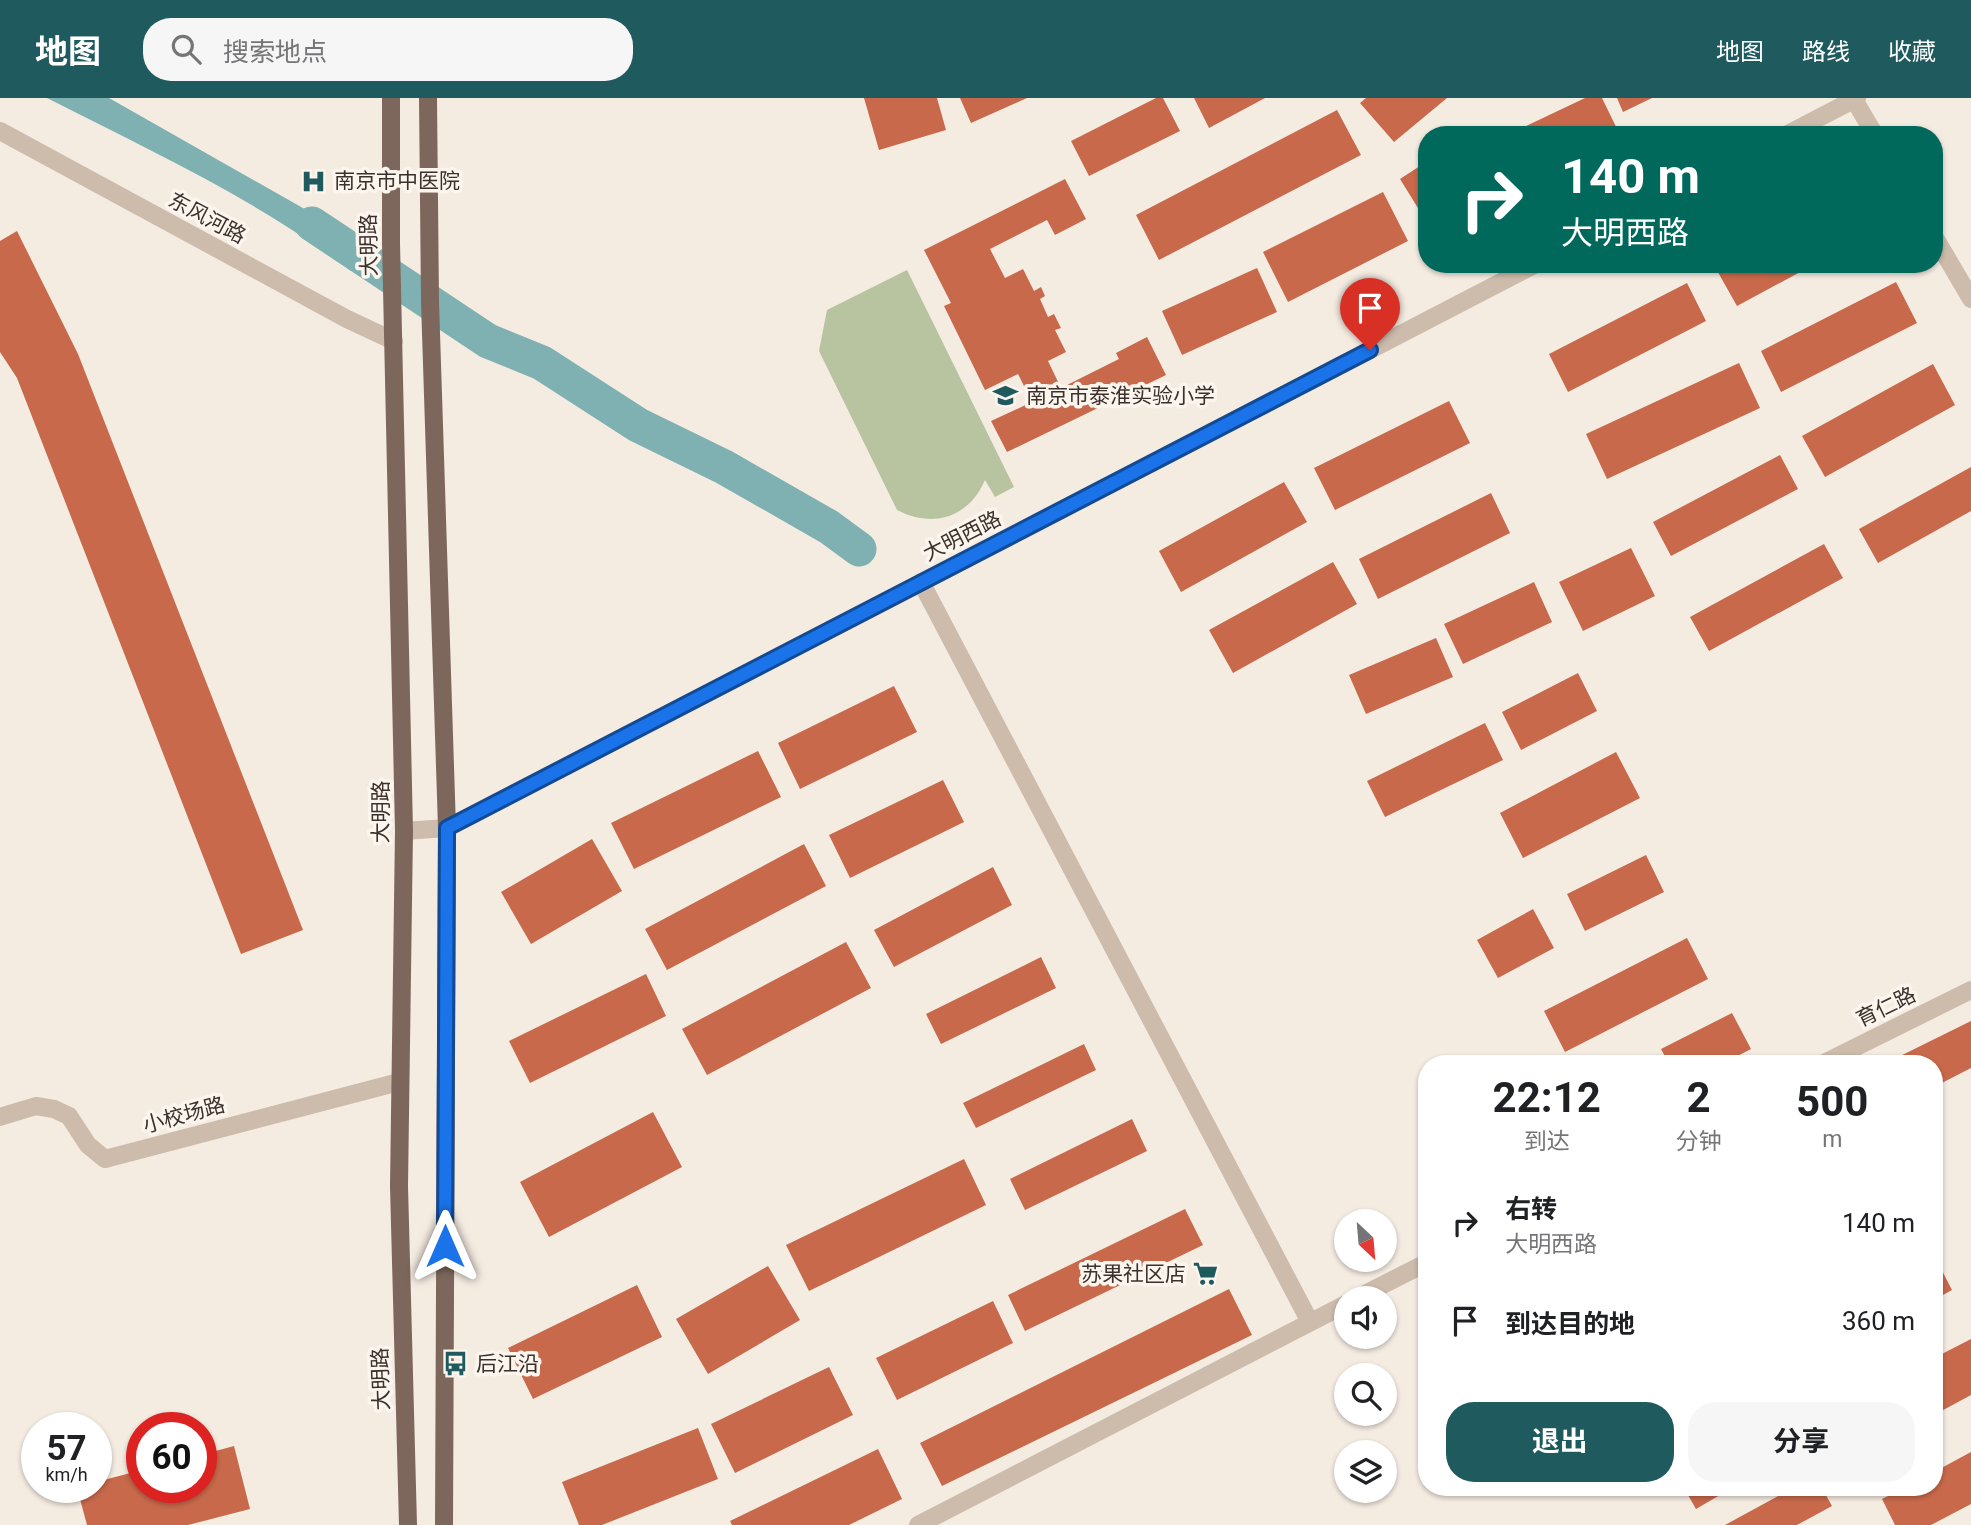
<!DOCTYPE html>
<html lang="zh">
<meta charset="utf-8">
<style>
body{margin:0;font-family:Roboto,"Noto Sans SC",sans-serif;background:#f6f6f6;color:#202124;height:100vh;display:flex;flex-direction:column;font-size:26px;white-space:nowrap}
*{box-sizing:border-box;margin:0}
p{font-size:23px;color:#757577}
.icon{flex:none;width:38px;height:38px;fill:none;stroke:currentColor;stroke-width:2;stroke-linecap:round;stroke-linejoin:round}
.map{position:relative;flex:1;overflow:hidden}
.drawer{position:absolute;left:1418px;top:957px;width:525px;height:441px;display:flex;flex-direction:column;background:#fff;border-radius:28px;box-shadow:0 2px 5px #0004}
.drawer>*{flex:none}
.top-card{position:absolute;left:1418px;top:28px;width:525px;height:147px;border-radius:28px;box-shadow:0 2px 5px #0004;background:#00695c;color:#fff;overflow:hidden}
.needle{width:46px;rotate:154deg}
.fabs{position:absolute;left:1334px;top:1111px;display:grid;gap:14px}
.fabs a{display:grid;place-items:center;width:63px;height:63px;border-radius:50%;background:#fff;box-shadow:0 2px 5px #0004;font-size:35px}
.speed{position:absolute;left:21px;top:1314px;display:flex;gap:14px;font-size:35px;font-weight:700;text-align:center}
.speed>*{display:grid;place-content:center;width:91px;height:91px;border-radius:50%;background:#fff;box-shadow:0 2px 5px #0004;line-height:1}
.speed small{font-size:18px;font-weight:400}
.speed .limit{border:10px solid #d22;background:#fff;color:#111}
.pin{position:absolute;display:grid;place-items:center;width:60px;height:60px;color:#fff;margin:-72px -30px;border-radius:50% 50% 50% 0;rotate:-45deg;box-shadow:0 0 7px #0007}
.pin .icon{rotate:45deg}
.me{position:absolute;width:77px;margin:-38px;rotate:0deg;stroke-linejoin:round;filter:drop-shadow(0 0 5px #0008)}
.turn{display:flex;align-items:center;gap:24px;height:147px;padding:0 28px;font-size:32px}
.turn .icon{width:91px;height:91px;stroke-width:2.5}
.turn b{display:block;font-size:49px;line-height:60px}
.eta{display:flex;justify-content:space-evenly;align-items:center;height:119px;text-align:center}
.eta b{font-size:42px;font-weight:700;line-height:49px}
.cta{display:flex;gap:14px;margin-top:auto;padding:14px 28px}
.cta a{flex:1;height:80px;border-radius:28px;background:#1f5a5e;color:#fff;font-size:28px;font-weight:700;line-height:80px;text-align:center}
.cta a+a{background:#f6f6f6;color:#202124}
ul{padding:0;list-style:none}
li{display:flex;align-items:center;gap:21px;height:98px;padding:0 28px}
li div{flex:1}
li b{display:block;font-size:26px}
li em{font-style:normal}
header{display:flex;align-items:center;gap:42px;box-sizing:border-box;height:98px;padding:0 35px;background:#1f5a5e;color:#fff}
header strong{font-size:33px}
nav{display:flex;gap:38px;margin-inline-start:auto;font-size:24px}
.search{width:490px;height:63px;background:#f6f6f6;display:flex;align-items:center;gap:18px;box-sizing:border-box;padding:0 24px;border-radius:28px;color:#757577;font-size:26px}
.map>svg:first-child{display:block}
.green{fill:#b8c4a0}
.water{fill:#7fb0b2}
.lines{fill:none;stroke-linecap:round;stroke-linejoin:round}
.river{stroke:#7fb0b2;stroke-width:35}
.building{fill:#c8694b}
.minor{stroke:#cdbbac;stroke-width:18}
.major{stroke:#7d675c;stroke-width:18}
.route-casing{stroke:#114b97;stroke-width:18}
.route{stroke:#1a73e8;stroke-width:12}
.labels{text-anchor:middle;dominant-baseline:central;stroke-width:7;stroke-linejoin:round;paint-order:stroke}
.poi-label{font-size:21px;fill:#3b302b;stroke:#fbf5ee;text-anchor:start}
.street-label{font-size:21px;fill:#3b302b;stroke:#fbf5ee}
</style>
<header>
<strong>地图</strong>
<div class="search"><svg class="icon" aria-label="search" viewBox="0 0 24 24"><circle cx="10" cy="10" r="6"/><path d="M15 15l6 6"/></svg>搜索地点</div>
<nav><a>地图</a><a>路线</a><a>收藏</a></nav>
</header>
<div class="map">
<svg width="1971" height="1427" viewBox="0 0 1971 1427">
<rect width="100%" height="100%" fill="#f4ebe1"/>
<path class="green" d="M907,172L1014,389L995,399L985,382C969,419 934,431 897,412L819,253L827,212Z"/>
<path class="water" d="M47,0H109L324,122L348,147L356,166L351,173C258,102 151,53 47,0Z"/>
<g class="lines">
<path class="river" d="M312,126L488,243L542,265L638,327L724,369L829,429L859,451"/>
</g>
<path class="building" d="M864,0H937L946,32L879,52Z
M960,0H1027L971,25Z
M1156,0H1163L1180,33L1089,78L1071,43Z
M1194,0H1265L1209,30Z
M1366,0H1447L1394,44L1360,5Z
M1585,0H1602L1620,37H1507Z
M1617,0H1652L1623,14Z
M1337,12L1361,57L1159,162L1136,117Z
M1426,64V123L1400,81Z
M1065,81L1086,121L1055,137L1047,122L990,151L1005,180L1023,171L1034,193L1041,189L1045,198L1040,201L1048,219L1054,216L1061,230L1055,232L1066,254L1048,263L1061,290L1119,261L1116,255L1147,239L1166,277L1007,354L991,323L1032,304L1018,276L985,292L944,208L951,205L924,152Z
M1383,94L1408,143L1288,204L1263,154Z
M17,133L78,256L303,832L241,856L17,280L0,254V143Z
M1720,166H1815L1737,208L1715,169Z
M1257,170L1277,214L1182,257L1162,213Z
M1896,184L1917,225L1781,294L1761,253Z
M1687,185L1706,223L1568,294L1549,256Z
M1739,265L1760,310L1607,381L1586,336Z
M1933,266L1955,307L1825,379L1802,338Z
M1449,303L1470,345L1335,412L1314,370Z
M1780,357L1798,391L1671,458L1653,424Z
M1971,369V413L1878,465L1859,431Z
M1284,384L1307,424L1181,494L1159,453Z
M1491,395L1510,435L1378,501L1359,461Z
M1824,446L1843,480L1709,553L1690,519Z
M1631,450L1655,498L1583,533L1559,484Z
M1333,464L1357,506L1233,575L1209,532Z
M1534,484L1552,524L1463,566L1444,526Z
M1436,540L1453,579L1366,616L1349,577Z
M1578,575L1597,613L1521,652L1502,614Z
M894,588L917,634L800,691L778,645Z
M1485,625L1503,662L1385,719L1367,683Z
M758,653L781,699L634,771L611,725Z
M1616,654L1640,700L1523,760L1500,715Z
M943,682L964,724L850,780L829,737Z
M592,741L622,793L531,846L501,794Z
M804,746L826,788L667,872L645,831Z
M1646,757L1664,794L1585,833L1567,796Z
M993,769L1012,807L894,869L874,832Z
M1533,811L1554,850L1498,880L1477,842Z
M1687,840L1708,881L1565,954L1544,913Z
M846,844L871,890L707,977L682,931Z
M1041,859L1056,890L941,946L926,916Z
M646,876L666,918L530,985L509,943Z
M1732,915L1751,951L1722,966H1669L1661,951Z
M1971,923V970L1934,989V966H1884Z
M1084,946L1096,972L976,1030L963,1005Z
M653,1014L682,1069L549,1139L520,1084Z
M1132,1021L1147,1053L1025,1112L1010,1081Z
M964,1061L986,1107L809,1193L786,1147Z
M1185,1111L1203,1147L1025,1233L1008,1197Z
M1934,1157L1952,1192L1934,1202Z
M768,1168L800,1222L708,1276L676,1221Z
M637,1187L662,1239L533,1301L508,1250Z
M1229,1191L1252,1237L942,1388L920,1345Z
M993,1203L1013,1245L897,1302L876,1260Z
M1971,1241V1297L1934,1317V1260Z
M829,1269L853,1317L735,1375L711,1326Z
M698,1330L718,1381L602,1427H579L562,1384Z
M234,1348L250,1411L188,1427H87L77,1390H96V1384L142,1372V1390H201V1357Z
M878,1351L902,1401L849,1427H732L730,1423Z
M1971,1354V1406L1931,1427H1895L1882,1401L1904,1390H1934V1374Z
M1684,1390H1732L1696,1411Z
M1793,1390H1822L1832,1408L1797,1427H1725Z"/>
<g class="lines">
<path class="minor" d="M1853,0L1875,37
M0,33L347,221L394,243
M1786,37L1857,0
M1934,138L1971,201
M921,484L1310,1224
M404,733L447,730L1536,166
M1822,966L1971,892
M0,1019L36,1008L54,1011L69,1018L88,1047L105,1061L399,984
M1357,1200L1426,1165
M918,1427L1346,1206"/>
<path class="major" d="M391,0V145L404,733L399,1088L408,1427
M428,0L430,204L447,730L444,1427"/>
</g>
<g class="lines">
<defs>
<path id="route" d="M445,1148L447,730L1370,252"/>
</defs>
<use href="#route" class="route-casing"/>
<use href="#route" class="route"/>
</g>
<defs>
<symbol id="hospital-bare" viewBox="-9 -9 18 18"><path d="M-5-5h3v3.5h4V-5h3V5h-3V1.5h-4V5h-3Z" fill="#1f5a5e" stroke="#fbf5ee" stroke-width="2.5" paint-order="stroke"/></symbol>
<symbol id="school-bare" viewBox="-9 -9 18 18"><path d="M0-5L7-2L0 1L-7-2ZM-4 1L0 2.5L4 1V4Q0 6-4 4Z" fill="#1f5a5e" stroke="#fbf5ee" stroke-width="2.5" paint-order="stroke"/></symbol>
<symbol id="supermarket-bare" viewBox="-9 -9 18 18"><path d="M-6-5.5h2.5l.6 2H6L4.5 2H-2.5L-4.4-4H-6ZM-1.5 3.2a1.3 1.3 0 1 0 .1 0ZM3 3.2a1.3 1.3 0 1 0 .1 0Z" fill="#1f5a5e" stroke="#fbf5ee" stroke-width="2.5" paint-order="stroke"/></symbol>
<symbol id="bus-bare" viewBox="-9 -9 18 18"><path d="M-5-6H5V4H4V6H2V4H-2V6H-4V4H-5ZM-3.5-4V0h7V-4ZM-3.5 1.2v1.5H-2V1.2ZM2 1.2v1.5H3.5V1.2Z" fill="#1f5a5e" stroke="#fbf5ee" stroke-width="2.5" paint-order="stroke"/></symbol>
</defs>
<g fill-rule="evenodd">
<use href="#hospital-bare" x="296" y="66" width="35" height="35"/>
<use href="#school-bare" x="988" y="280" width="35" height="35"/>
<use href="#supermarket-bare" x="1188" y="1158" width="35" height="35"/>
<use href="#bus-bare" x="438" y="1248" width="35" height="35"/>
</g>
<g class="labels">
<g class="poi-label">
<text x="334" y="83">南京市中医院</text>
<text x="1026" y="298">南京市泰淮实验小学</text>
<text x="1186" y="1176" text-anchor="end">苏果社区店</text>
<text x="476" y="1266">后江沿</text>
</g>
<g class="street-label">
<text transform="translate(207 120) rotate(28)">东风河路</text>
<text transform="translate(369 147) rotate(-91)">大明路</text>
<text transform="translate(962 438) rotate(-27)">大明西路</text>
<text transform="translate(381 714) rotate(-90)">大明路</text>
<text transform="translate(1886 909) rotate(-26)">育仁路</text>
<text transform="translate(184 1017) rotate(-15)">小校场路</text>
<text transform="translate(381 1281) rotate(-92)">大明路</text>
</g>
</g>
</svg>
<div class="fabs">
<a><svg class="needle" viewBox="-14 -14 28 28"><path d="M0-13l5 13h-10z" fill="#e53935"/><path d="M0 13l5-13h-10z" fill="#757577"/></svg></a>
<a><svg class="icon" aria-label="sound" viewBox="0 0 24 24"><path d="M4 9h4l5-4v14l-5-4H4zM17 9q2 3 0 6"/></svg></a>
<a><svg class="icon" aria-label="search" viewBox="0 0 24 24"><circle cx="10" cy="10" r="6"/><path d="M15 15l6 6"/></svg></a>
<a><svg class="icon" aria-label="layers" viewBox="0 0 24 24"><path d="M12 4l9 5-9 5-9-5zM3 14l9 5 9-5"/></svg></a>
</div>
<div class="speed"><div>57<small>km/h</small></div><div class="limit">60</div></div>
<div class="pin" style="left:1370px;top:252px;background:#d93025"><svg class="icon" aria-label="arrive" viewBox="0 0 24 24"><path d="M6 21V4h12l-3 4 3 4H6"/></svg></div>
<svg class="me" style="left:445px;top:1148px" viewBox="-20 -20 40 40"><path d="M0-17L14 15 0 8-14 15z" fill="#1a73e8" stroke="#fff" stroke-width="4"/></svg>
<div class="top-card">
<div class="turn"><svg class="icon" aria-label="right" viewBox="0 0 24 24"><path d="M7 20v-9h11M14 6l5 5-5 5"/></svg><div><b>140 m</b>大明西路</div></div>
</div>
<section class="drawer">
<div class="eta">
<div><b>22:12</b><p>到达</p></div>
<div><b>2</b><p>分钟</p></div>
<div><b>500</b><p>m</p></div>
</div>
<ul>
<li><svg class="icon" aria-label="right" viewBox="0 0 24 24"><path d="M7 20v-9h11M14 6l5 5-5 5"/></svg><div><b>右转</b><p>大明西路</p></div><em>140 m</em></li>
<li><svg class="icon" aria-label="arrive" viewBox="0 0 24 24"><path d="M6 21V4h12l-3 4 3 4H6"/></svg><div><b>到达目的地</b></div><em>360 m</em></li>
</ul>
<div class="cta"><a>退出</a><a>分享</a></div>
</section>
</div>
